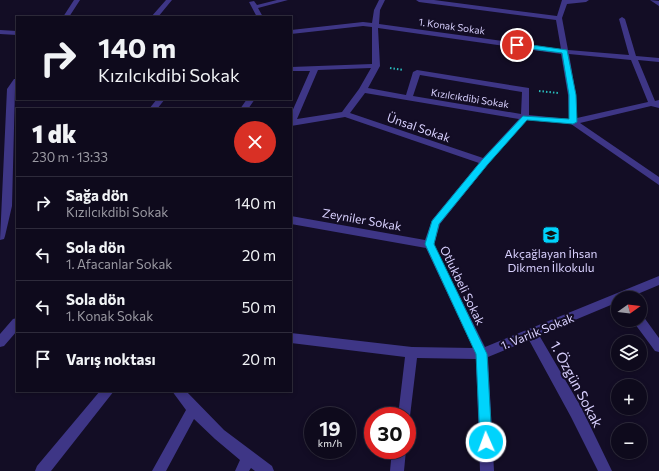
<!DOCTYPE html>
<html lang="tr">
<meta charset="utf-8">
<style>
body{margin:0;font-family:Commissioner,sans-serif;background:#171325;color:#f1f3f6;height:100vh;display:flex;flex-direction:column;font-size:15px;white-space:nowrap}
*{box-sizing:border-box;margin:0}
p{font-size:13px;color:#9b9aa3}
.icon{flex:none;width:22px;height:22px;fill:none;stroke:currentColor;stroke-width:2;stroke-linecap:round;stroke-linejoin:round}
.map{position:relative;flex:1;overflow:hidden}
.details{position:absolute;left:16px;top:108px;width:276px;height:284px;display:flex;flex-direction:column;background:#0e0a1c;border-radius:0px;box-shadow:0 2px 6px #0003,0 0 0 1px #2e2b3b}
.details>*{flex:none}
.guide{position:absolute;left:16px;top:16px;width:276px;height:84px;border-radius:0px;box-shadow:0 2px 6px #0003,0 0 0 1px #2e2b3b;background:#0e0a1c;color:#f1f3f6;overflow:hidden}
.needle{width:26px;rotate:75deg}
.fabs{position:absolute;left:611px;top:291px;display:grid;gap:8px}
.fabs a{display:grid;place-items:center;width:36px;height:36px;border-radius:50%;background:#0e0a1c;box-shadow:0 2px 6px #0003,0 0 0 1px #2e2b3b;font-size:20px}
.speed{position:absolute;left:304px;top:407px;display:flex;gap:8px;font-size:20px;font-weight:700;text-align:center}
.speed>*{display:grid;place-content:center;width:52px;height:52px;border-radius:50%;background:#0e0a1c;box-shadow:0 2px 6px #0003,0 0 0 1px #2e2b3b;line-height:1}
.speed small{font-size:10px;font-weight:400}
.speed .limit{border:6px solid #d22;background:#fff;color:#111}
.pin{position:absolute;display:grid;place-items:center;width:34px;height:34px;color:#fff;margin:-17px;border:2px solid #fff;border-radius:50%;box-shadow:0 1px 4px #0007}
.me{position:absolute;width:44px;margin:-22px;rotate:358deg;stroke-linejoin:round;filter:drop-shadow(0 0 3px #0008)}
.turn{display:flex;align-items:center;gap:14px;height:84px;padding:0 16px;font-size:18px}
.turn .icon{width:52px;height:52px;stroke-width:2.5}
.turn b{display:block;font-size:28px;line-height:34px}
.round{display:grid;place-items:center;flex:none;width:42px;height:42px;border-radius:21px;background:#171325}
.summary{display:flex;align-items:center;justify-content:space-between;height:68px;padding:0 16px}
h1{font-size:24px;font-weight:800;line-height:30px}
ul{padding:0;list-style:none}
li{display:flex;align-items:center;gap:12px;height:52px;padding:0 16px;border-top:1px solid #2e2b3b}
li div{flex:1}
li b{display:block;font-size:15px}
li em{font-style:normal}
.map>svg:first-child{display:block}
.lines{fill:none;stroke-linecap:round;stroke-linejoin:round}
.path{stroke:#29bbbb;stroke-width:2;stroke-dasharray:1.5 2;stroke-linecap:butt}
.minor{fill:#3e3686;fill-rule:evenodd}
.route{fill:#00d3fc;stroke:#0089a4}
.labels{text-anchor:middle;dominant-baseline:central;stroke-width:4;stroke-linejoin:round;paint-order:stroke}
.far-street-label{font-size:10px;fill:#d9d1ff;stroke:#130d25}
.street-label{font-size:12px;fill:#d9d1ff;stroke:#130d25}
.poi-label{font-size:12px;fill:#d9d1ff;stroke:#130d25}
.near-street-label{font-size:14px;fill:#d9d1ff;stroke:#130d25}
</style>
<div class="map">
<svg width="659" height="471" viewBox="0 0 659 471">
<rect width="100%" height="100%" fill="#130d25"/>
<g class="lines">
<path class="path" d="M390,68L403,70
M539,91L558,93"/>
<path class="minor" d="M74,0H80L69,17H63Z
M166,0H172L158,17H151Z
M277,0H288L258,8L263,17H257L249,2L254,1L257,5Z
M379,0H385L380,10L379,24L561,49L556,20L419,2L416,0H434L557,16L562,0H589L586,2L567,4L562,18L568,50L629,55L619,19L622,17L625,19L636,56L659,58V62L638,60L655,101L659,100V108L651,106L580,123L659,177V185L571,124L527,120L488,164L440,224L434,245L485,347L659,276V285L628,298H618V302L539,335L581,407L612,471H598L571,417L529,340L488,357L494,471H480L476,359L417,358L410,416L407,421V416H398L405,357L291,343V333L412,347L473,348L426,248L291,224V216L425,240L432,220L479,163L345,117L291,126V114L310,71H291V67L372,64V27L363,26L291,34V30L363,22L372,23L374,10ZM378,28L561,54L568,95L569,119L529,115V88L417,70L413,72L406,95L368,88L380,66ZM569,54L631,60L648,102L577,118L576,95ZM371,68L359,89L342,112L297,119L318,70ZM420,75L522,92L521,114L413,96ZM365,93L519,119L483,158L350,113Z
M650,0L659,1V6Z
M0,30L17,31V35L0,34Z
M14,79H17V86L15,89L12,206L5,236L4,239L0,240L7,89Z
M157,99H165L157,109H149Z
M247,99H255L248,109H240Z
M640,315L643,316L659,338V352L655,351L635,324L633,320H640Z
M17,318V331L4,346L0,347V334L13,319Z
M100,391H114L51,471H35L37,466Z
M172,391H186L224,430L272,466L274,471H255L251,468L249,471H235L240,460L215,439L194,419L166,471H152L186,410Z
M392,450H406L404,471H390Z"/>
</g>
<path class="route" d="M517,43L567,50L576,95L577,122L573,124L527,120L488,164L439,224L434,244L487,354L492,442L490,446L486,448L481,446L480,442L476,354L425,244L432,221L482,160L523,116L569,119V95L562,53L515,47L514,45Z"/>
<defs>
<symbol id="school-square" viewBox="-11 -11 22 22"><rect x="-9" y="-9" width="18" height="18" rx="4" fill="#00d3fc" stroke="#130d25"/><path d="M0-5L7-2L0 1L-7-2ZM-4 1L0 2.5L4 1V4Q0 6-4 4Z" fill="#111"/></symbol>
</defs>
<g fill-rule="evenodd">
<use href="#school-square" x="541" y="225" width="20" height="20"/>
</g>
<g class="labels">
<g class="far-street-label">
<text transform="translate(452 26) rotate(8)">1. Konak Sokak</text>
<text transform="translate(470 98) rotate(9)">Kızılcıkdibi Sokak</text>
</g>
<g class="street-label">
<text transform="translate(419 127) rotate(19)">Ünsal Sokak</text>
<text transform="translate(362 219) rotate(10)">Zeyniler Sokak</text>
<text transform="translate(463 285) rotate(64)">Otlukbeli Sokak</text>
<text transform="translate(537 331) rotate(-22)">1. Varlık Sokak</text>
</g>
<g class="poi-label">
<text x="551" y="253">Akçağlayan İhsan<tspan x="551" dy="14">Dikmen İlkokulu</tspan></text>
</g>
<g class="near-street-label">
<text transform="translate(577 384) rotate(62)">1. Özgün Sokak</text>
</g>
</g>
</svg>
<div class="fabs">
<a><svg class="needle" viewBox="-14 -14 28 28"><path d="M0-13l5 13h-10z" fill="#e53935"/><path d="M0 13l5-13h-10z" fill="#9b9aa3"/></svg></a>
<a><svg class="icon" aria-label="layers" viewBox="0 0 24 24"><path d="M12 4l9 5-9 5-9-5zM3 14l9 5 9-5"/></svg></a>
<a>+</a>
<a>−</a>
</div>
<div class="speed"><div>19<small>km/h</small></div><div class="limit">30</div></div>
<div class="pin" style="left:517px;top:45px;background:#d93025"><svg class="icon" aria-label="arrive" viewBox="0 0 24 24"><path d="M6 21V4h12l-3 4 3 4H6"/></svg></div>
<svg class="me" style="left:486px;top:442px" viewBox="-20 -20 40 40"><circle r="17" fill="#00d3fc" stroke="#fff" stroke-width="3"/><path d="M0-11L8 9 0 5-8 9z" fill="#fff"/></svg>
<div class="guide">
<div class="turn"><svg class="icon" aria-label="right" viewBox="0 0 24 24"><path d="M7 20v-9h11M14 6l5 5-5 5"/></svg><div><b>140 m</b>Kızılcıkdibi Sokak</div></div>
</div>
<section class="details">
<div class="summary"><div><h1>1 dk</h1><p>230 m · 13:33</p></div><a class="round" style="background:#d93025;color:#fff"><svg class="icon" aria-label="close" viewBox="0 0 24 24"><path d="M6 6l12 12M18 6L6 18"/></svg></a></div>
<ul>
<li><svg class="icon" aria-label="right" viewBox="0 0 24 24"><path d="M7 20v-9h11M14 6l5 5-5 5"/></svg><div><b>Sağa dön</b><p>Kızılcıkdibi Sokak</p></div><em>140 m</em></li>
<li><svg class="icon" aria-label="left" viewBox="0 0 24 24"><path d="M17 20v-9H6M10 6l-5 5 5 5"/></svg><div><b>Sola dön</b><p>1. Afacanlar Sokak</p></div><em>20 m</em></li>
<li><svg class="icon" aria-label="left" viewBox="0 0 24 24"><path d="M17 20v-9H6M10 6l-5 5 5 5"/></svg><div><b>Sola dön</b><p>1. Konak Sokak</p></div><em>50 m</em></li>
<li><svg class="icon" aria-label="arrive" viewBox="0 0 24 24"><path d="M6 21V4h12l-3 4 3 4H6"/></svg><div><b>Varış noktası</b></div><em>20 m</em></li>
</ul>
</section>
</div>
